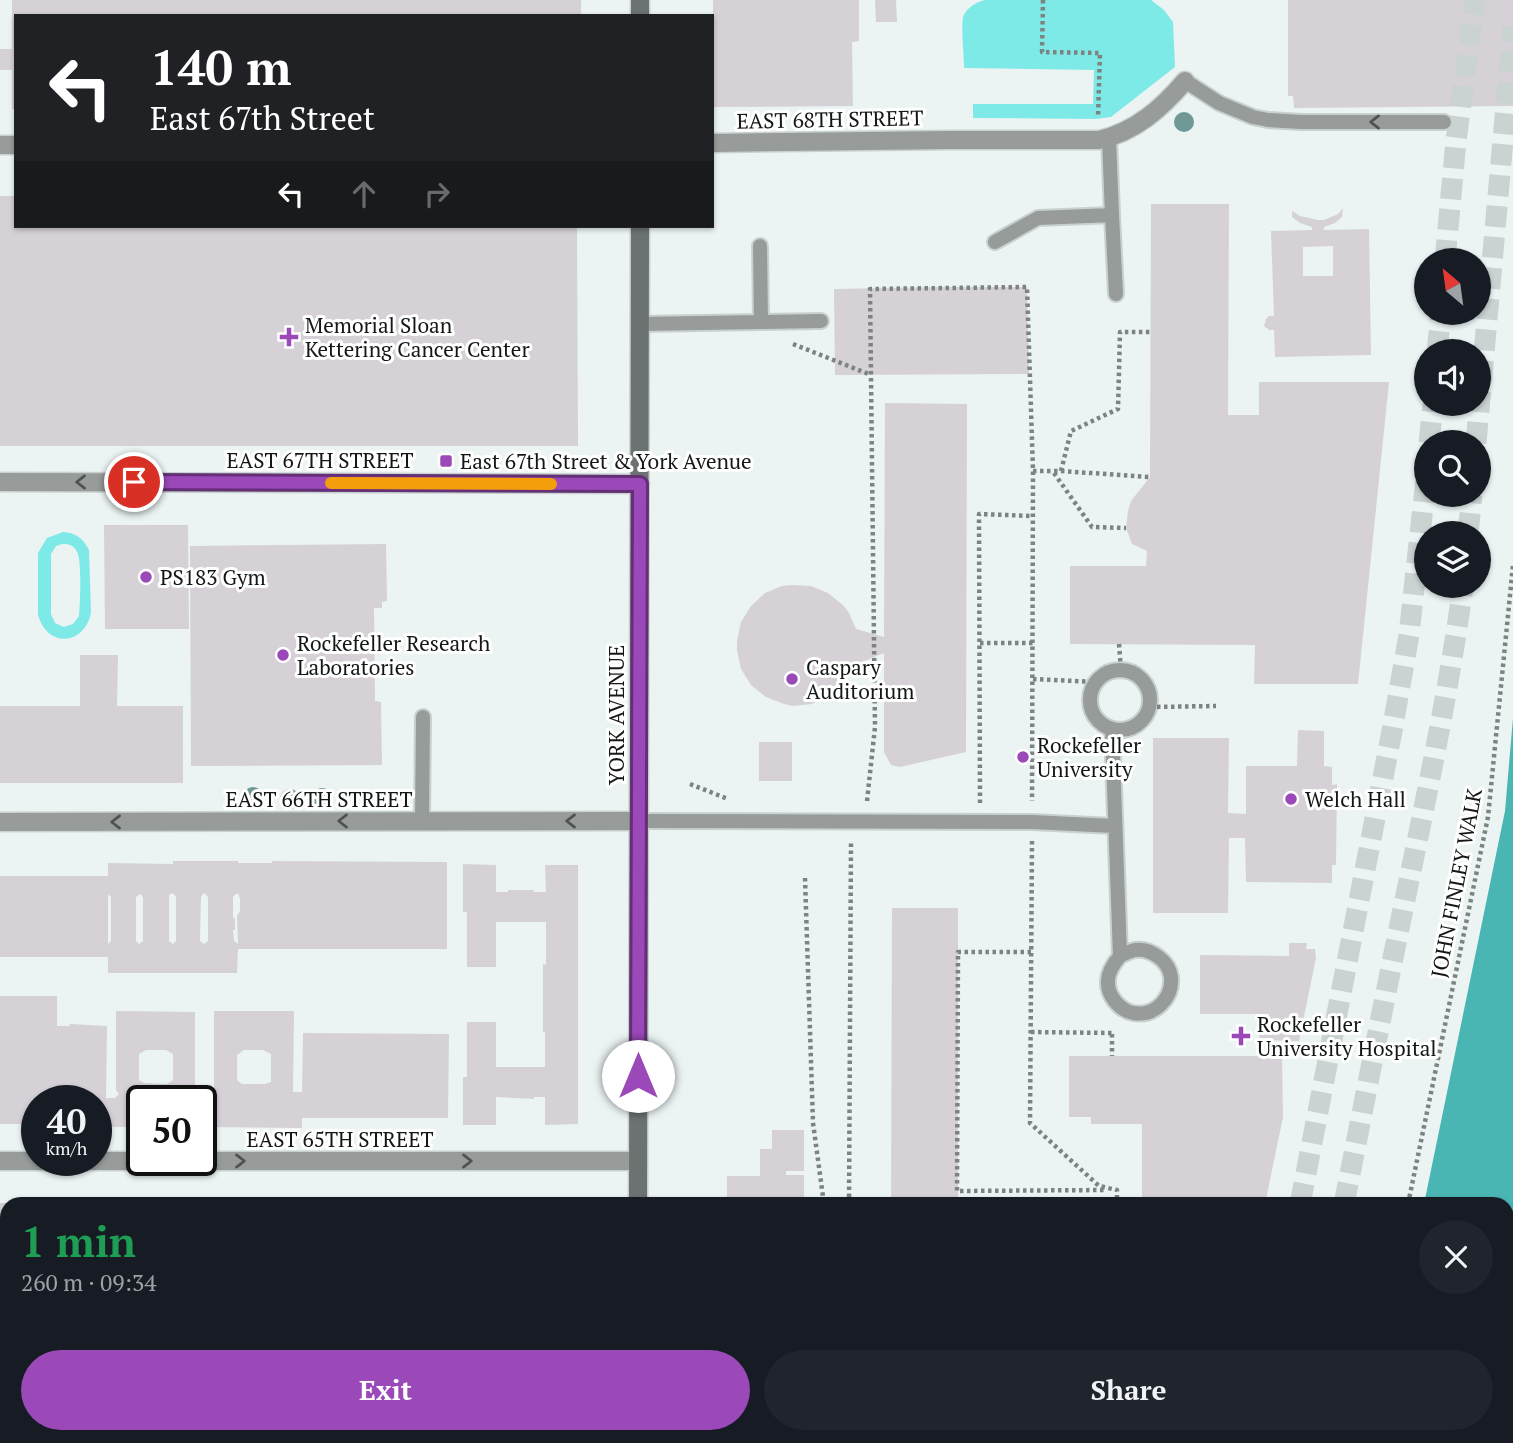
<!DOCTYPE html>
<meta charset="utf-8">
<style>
body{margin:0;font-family:"PT Serif",serif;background:#20242c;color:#f1f3f6;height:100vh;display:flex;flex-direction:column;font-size:26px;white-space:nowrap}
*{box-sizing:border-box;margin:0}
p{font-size:23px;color:#9ea1a6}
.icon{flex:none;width:38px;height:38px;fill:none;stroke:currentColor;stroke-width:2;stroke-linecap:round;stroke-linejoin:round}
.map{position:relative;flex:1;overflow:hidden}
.details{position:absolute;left:0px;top:1197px;width:1514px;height:247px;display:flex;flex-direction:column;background:#171b24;border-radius:21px 21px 0 0;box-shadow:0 2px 5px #0004}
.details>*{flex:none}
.hud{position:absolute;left:14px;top:14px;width:700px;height:214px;border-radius:0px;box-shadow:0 2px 5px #0004;background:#202124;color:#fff;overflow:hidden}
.needle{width:46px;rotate:331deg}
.tools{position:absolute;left:1414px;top:248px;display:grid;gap:14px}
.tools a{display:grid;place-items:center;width:77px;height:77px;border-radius:50%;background:#171b24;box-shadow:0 2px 5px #0004;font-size:35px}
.speed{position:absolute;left:21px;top:1085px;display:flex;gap:14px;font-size:35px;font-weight:700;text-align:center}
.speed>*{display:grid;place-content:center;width:91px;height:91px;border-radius:50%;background:#171b24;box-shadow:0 2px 5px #0004;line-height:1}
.speed small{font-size:18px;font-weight:400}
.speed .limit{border:4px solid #111;border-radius:10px;background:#fff;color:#111}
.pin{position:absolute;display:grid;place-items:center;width:60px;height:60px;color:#fff;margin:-30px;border:4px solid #fff;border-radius:50%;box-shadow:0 2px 7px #0007}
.me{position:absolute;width:77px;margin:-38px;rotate:0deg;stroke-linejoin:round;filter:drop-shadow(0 0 5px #0008)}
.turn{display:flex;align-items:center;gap:24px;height:147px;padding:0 21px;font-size:32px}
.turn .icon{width:91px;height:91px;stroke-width:2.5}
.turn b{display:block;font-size:49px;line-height:60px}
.lanes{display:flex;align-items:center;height:66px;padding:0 21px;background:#0003;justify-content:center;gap:35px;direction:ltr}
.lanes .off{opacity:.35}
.round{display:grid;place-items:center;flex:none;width:74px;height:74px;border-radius:37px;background:#20242c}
.overview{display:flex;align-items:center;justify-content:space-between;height:119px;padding:0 21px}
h1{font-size:42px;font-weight:700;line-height:52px;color:#1e9e55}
.action{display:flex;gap:14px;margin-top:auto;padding:14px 21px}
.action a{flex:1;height:80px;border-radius:42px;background:#9b49b9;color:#fff;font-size:28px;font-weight:700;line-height:80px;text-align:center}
.action a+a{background:#20242c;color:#f1f3f6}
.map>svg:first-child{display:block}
.green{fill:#7eeae7;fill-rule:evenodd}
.water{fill:#49b6b3}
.building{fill:#d5d1d7;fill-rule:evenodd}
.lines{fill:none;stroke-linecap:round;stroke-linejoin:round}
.motorway-tunnel{stroke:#cbd3d2;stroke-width:21;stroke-dasharray:21 10;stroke-linecap:butt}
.service-casing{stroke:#c9d1d0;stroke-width:18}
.minor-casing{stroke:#c9d1d0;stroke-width:21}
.tertiary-casing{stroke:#c9d1d0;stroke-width:21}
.secondary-casing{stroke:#c9d1d0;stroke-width:21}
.path{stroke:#7d8383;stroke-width:4.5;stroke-dasharray:3.5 3.5;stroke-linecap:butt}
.service{stroke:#979b9a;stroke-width:14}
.minor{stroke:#979b9a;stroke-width:18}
.tertiary{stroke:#979b9a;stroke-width:18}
.secondary{stroke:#6c7171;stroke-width:18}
.tree{fill:#6f9897}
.oneway{stroke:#4f5252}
.route-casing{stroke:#652f78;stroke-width:18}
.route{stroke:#9b49b9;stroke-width:12}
.slow{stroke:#f59e0b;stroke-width:12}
.poi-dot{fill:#9b49b9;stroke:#fff;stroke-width:2.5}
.labels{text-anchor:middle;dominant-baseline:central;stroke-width:6;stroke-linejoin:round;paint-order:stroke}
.street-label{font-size:21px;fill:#141717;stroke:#fff}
.poi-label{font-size:21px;fill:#141717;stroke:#fff;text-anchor:start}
</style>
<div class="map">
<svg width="1513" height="1443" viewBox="0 0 1513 1443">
<rect width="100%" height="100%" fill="#ebf4f3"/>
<path class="green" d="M985,0H1151L1164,10L1173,22L1175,67L1111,117L1096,119L973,118V104H1093L1094,70L964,68C964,56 961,27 963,17C966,8 976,2 985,0Z
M63,532C76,533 83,538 89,550L91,613C84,646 47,648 38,615V553L47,538ZM62,544C69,544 74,545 77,552C82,559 80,605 79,616L73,624L64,627L55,623L51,614V554L56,546Z"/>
<path class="water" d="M1513,718V1443H1372L1373,1437H1507V1204H1424L1505,811Z"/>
<path class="building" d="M12,0H581V16H16V109H12V70H0V49H12Z
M713,0H859V41L852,42L853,106L713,107Z
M875,0H896L897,22H876Z
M1288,0H1513V106L1294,108L1293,96H1288Z
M0,196H16V226H577L578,446H0Z
M1151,204H1229L1228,415H1259V382H1389L1358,684H1254L1255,645L1070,644V566H1146L1147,551L1132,544L1126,528L1128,511L1131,501L1150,477Z
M1343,208L1342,217L1335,223L1324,227V230L1369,229L1371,355L1275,357L1274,330H1269L1264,326L1266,319L1269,316H1274L1271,231L1312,230V227L1300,223L1292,217V211L1300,216L1318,220H1324L1338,214ZM1333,246V276H1303V247Z
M941,287H1027L1029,374L835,375L834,289Z
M885,403L967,404L966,752L900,767L891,765L884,752V653L855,665L844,684L829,696L812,704L793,706L784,704L766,697L751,685L741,669L737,650V641L741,622L751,606L765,593L782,586L792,585L811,586L828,593L843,605L849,613L856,629L884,637Z
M104,525H188L189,629H105Z
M386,544L387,601L382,602V608H374L375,701L381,702L382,765L191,766L190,546Z
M80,655H118L117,706H183V783H0V706H80Z
M1298,730L1324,731V766L1332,767V785L1337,784L1336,865H1332V883L1246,882L1245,838H1229L1228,913H1153V738H1229L1228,813L1246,814V766H1297Z
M759,742H792V781H759Z
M173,861H238V863H272V861L447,862V949H238L237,973H108V957H0V876H108V863L173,864ZM173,893L176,897V941L173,944L169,941V895ZM204,893L208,897V941L204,944L200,941L201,897ZM238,893L240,899V911L237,916L238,944L234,941L233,930H235V919L233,917V896ZM108,894L111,897V941L108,944ZM140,894L143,897V941L139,944L136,941V897Z
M463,864L496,865V892H508V890H534L533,892H546L545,865H578V1124L545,1125V1097H534V1099L496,1097V1125H463V1077H467V1022H496V1067H545V1032H543V964L546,965V922H496V967H467V912H463Z
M892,908H958V1204H891Z
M1289,943H1307L1306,949H1315L1316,958L1299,1041L1259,1040L1260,1028H1269V1014H1200V955L1289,956Z
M0,996H57V1026H69L70,1024L107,1026L106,1098H115L119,1094L116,1090V1011L195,1012V1090L192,1094L195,1098H213L217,1095L214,1090V1011H294L293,1092H302L303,1033L449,1034L448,1118H302V1128L201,1127V1101H142V1127H107V1111H96V1101H37V1124H0ZM146,1050H166L173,1054V1080L167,1084L144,1083L139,1080V1054ZM244,1050H263L271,1054V1082L265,1084H242L237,1080V1055Z
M1069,1056H1282L1283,1117L1265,1204H1142V1124H1091V1117H1069Z
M772,1130H804V1171H786V1175H804V1204H727V1176H760V1149H772Z
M0,1203H7L6,1245H0Z
M0,1277L7,1278V1319H0Z
M0,1346H7L6,1388L0,1389Z
M0,1421H7V1437H47V1443H0Z
M69,1437H205V1443H69Z
M225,1437H361V1443H225Z
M381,1437H448V1443H381Z
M462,1437H578V1443H462Z
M728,1437H894V1443H728Z
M1022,1437H1332L1331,1443H1022Z"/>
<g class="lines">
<path class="motorway-tunnel" d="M1445,261L1456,141L1475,0
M1437,352L1441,313
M1429,443L1433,404
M1476,443L1513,27
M1468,534L1472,495
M1300,1204L1392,731L1409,635L1426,479
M1344,1204C1365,1099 1385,995 1407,890C1428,789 1449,689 1463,586
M1250,1443L1252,1437
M1296,1443L1297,1437"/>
<defs>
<path id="service" d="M1185,81L1219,103L1253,117L1268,120L1301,122H1444
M1112,215L1116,294
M995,242L1038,218L1112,215L1109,138
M761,322L821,321
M640,324L761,322L760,246
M1090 700a30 30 0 1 1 60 0a30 30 0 1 1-60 0Z
M1112,730L1120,956C1114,963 1108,971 1108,981C1107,995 1119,1010 1133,1013C1155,1017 1173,998 1171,977C1169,961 1151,948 1135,950C1130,951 1124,954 1120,956
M422,821L423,717
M639,821L1032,822L1114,826"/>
<path id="minor" d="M712,143L949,140H1099C1135,132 1162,108 1185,81
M0,145H16
M0,482L640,484"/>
<path id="tertiary" d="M0,822L639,821
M0,1161H638"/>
<path id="secondary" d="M640,16V0
M638,1204L640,226
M638,1443V1437"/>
</defs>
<use href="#service" class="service-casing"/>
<use href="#minor" class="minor-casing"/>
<use href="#tertiary" class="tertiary-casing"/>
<use href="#secondary" class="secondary-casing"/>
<path class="path" d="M1043,0L1042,52L1100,53L1098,117
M793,344L871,375
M1033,471H1061L1150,477
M1061,471L1071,431L1118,409L1120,332H1150
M1054,473L1092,527L1126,528
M980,643H1033
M1119,644L1121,670
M1033,679L1097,682
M1150,707L1216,706
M690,784L728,799
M867,801L875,727L870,289L1027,287L1033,471L1032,801
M980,803L979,514L1032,516
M1032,841L1030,1123L1099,1186L1117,1190V1204
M805,878L813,1123L824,1204
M1031,952H958L957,1191L1107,1190
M1031,1032L1112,1033
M1112,1034V1056
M849,1204L851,841
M1408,1204L1488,817L1513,565
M904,1437V1438L964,1440V1443
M1021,1437V1443
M1358,1443L1359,1437"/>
<use href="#service" class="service"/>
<use href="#minor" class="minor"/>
<use href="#tertiary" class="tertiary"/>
<use href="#secondary" class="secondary"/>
</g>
<g class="tree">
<circle cx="1184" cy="122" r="10"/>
<circle cx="253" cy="797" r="10"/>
<circle cx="322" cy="798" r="10"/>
<circle cx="290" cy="799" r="10"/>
</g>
<defs><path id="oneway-chevron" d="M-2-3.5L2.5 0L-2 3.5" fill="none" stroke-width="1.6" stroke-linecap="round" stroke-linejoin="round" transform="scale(1.75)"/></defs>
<g class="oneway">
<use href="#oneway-chevron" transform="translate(1375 122) rotate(180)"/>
<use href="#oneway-chevron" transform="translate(81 482) rotate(-180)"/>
<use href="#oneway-chevron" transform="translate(343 821) rotate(180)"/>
<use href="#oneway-chevron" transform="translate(571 821) rotate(180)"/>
<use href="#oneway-chevron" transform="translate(116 822) rotate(180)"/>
<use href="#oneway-chevron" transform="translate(240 1161)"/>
<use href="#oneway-chevron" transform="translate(467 1161)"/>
</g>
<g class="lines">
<defs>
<path id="route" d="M134,482L640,484L638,1076"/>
</defs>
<use href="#route" class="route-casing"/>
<use href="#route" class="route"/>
<path class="slow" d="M331,483L551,484"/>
</g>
<g class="poi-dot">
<path d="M285.5 326.5h7v7h7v7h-7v7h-7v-7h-7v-7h7z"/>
<rect x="439" y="454" width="14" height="14" rx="3.5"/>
<circle cx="146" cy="577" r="7"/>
<circle cx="283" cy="655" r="7"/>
<circle cx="792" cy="679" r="7"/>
<circle cx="1023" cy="757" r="7"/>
<circle cx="1291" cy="799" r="7"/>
<path d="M1237.5 1025.5h7v7h7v7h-7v7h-7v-7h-7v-7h7z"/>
</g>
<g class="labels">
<g class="street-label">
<text transform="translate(830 119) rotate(-1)">EAST 68TH STREET</text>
<text x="320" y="460">EAST 67TH STREET</text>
<text transform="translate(616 715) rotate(-90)">YORK AVENUE</text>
<text x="319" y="799">EAST 66TH STREET</text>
<text transform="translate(1456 883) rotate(-79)">JOHN FINLEY WALK</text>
<text x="340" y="1139">EAST 65TH STREET</text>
</g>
<g class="poi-label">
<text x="305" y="325">Memorial Sloan<tspan x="305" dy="24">Kettering Cancer Center</tspan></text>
<text x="460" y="461">East 67th Street &amp; York Avenue</text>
<text x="160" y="577">PS183 Gym</text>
<text x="297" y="643">Rockefeller Research<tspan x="297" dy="24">Laboratories</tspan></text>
<text x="806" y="667">Caspary<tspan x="806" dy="24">Auditorium</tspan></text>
<text x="1037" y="745">Rockefeller<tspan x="1037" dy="24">University</tspan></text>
<text x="1305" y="799">Welch Hall</text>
<text x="1257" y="1024">Rockefeller<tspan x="1257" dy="24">University Hospital</tspan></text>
</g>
</g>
</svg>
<div class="tools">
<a><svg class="needle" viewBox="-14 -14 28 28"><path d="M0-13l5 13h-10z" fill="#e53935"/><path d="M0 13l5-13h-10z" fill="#9ea1a6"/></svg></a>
<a><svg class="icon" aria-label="sound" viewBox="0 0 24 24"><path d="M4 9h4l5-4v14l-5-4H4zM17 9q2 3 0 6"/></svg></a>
<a><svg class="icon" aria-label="search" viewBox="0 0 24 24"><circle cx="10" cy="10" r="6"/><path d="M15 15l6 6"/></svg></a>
<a><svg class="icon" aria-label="layers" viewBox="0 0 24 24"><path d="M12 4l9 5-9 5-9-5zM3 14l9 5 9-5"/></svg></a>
</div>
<div class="speed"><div>40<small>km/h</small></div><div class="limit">50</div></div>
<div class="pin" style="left:134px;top:482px;background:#d93025"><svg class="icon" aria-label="arrive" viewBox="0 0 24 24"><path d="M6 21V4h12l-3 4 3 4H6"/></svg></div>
<svg class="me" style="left:638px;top:1076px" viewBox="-20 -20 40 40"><circle r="19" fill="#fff"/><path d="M0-13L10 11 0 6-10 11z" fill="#9b49b9"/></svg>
<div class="hud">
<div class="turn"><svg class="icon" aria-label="left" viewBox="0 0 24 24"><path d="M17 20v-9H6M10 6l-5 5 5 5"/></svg><div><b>140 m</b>East 67th Street</div></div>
<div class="lanes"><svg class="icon" aria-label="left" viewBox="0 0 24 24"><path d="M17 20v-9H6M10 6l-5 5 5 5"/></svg><svg class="icon off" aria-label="ahead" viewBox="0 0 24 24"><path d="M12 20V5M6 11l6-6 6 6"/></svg><svg class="icon off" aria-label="right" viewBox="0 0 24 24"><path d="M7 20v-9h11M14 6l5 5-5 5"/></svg></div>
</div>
<section class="details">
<div class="overview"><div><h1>1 min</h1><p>260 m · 09:34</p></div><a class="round"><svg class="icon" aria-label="close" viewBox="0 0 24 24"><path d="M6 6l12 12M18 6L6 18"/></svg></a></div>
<div class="action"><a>Exit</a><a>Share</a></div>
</section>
</div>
